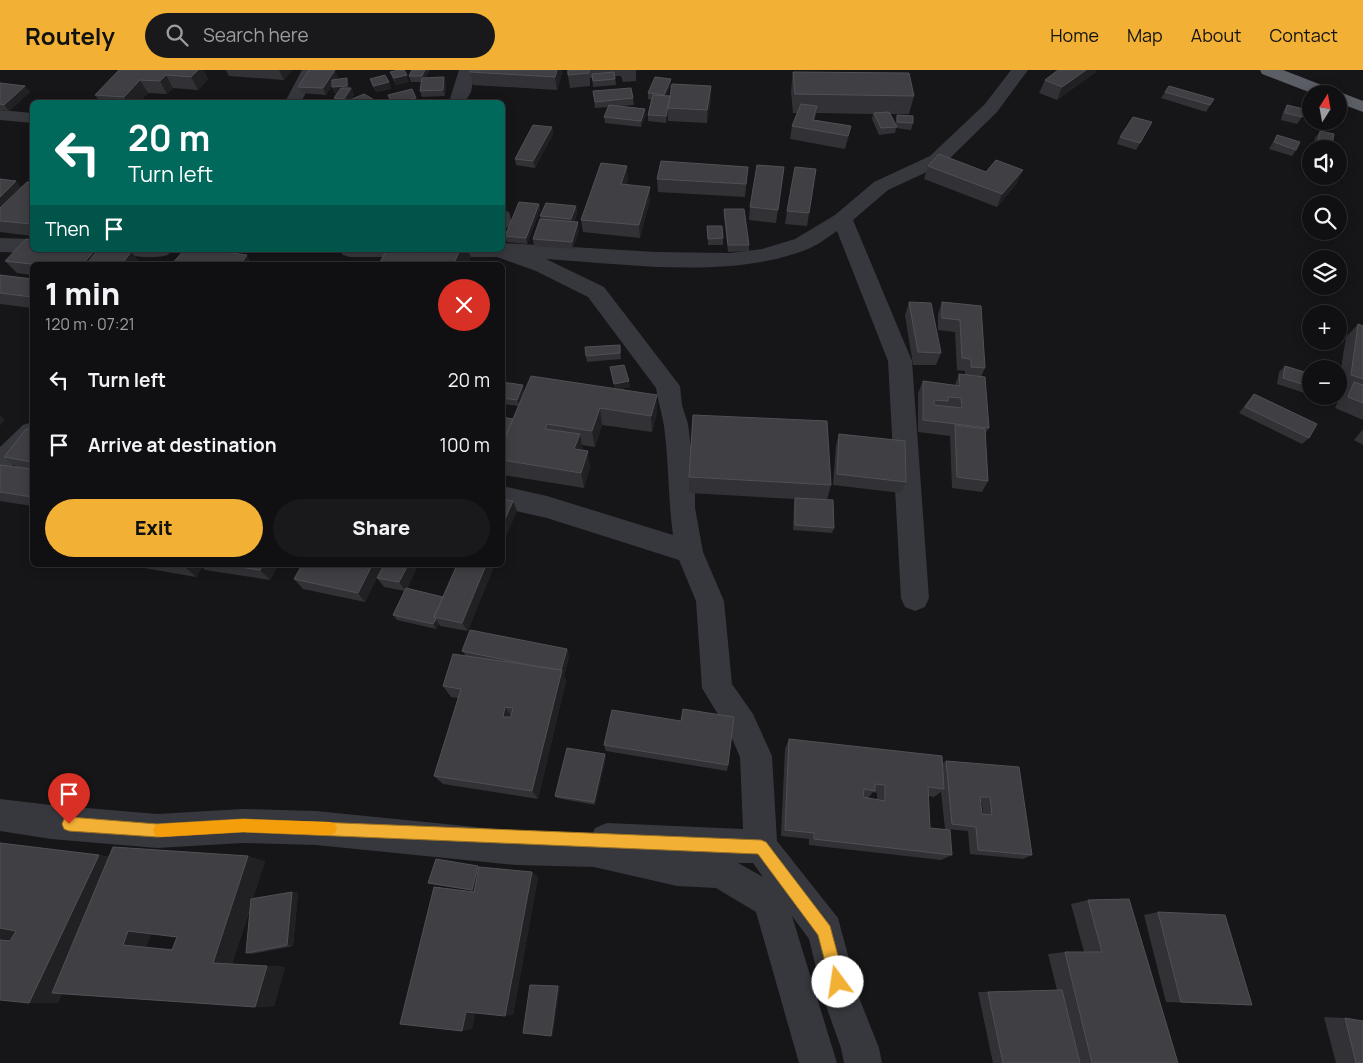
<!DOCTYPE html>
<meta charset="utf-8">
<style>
body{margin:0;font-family:Manrope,sans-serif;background:#19191b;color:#f1f3f6;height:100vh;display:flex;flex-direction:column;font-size:19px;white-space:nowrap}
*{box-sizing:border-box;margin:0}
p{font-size:16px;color:#9c9d9f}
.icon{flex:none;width:28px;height:28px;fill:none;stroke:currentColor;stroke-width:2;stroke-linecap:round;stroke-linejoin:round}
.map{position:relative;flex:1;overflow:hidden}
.details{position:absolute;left:30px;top:192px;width:475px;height:305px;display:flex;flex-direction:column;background:#101012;border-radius:8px;box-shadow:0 2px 12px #0003,0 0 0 1px #303032}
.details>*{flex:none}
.guide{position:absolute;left:30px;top:30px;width:475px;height:152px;border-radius:8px;box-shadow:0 2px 12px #0003,0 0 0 1px #303032;background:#00695c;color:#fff;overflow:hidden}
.needle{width:32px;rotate:11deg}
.tools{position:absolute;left:1302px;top:15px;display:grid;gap:10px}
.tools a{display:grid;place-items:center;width:45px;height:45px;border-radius:50%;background:#101012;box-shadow:0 2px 12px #0003,0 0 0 1px #303032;font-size:25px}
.pin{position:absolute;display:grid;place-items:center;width:42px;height:42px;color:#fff;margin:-51px -21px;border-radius:50% 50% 50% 0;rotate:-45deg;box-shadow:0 0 5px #0007}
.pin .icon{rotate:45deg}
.me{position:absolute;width:55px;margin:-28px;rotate:346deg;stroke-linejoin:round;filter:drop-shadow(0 0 4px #0008)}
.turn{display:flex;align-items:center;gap:18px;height:105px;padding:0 15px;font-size:22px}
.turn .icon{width:65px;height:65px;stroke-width:2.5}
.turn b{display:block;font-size:35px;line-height:42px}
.then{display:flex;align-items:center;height:48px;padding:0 15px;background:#0003;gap:10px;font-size:19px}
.round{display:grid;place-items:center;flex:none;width:52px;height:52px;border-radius:26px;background:#19191b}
.head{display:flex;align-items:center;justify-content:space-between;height:85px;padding:0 15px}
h1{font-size:30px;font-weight:800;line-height:38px}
.primary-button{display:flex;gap:10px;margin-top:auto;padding:10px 15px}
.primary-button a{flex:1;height:58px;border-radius:30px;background:#f2b134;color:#111;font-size:20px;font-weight:800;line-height:58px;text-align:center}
.primary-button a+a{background:#19191b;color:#f1f3f6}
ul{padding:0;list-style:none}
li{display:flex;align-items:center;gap:15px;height:65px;padding:0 15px}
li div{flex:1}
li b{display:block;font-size:19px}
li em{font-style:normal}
header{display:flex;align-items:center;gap:30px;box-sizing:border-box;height:70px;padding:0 25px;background:#f2b134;color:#111}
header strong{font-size:24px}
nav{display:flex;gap:28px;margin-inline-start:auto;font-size:18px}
.search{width:350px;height:45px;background:#19191b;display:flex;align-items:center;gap:12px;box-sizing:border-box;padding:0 18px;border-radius:28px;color:#9c9d9f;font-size:19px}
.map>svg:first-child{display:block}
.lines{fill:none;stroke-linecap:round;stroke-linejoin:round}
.minor{fill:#37383d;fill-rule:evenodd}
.trunk{fill:#5b5e65;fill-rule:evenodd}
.wall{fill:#323236;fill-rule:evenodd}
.shaded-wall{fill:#212124}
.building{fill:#3f3f44;stroke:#4f5156;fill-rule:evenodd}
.route{fill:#f2b134;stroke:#9d7322}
.slow{fill:#f59e0b}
</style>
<header>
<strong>Routely</strong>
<div class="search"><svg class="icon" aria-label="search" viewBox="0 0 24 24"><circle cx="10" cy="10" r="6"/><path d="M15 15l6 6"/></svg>Search here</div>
<nav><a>Home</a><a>Map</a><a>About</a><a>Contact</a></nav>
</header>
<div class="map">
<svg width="1363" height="993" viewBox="0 0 1363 993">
<rect width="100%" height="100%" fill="#161618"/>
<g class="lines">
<path class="minor" d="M302,0H318L301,32H285Z
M459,0H475L471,22L465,32H449Z
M1011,0H1028L997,42L944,94L888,120L853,150L912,291L929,528L925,537L915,541L905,537L901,528L888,291L837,161C828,167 818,175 808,179C730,210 628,194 546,189L604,217L680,316L682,335L688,354L695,410V438L703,482L724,531L732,614L753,644L772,686L777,771L838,848L860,930L879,978L882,993H844L841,978L824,930L809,869L792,846L837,993H799L756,842L716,818L677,816L594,797L516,795L316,775L243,773L157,778L51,769L0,761V729L51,735L157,744L243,739L316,741L516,761L593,763L595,758L607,753L743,759L740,687L731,666L702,618L696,531L679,490L547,448L502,438V416L547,426L673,465C668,429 669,393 664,356C662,343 658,332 656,318L588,227L536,201L497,187H350L343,185L340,180H502V173L656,182L730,183L762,179L795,169L835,145L874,112L930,86L985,34ZM738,793H753L763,807Z
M0,40L32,43V53L0,50Z
M502,140L509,142L512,153L509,157L502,159Z
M0,168L32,169V180H40L32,183L0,182Z
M128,180H171L168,185C156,188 143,188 131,185Z
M32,352V377L9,399L0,402V377L23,355Z"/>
<path class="trunk" d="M1260,0H1283L1363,31V42L1339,33V24H1314L1262,4Z"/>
</g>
<path class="wall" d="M119,0L208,9L198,20L173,18L167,24L148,23L139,32H100L95,25Z
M226,0H292L284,10L229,6Z
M412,0H429L426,8L446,14L445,26L422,27L420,21L421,12H411L409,6Z
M567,0H636V11L623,12L621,6H615L616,15L593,17L592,8H590V16L570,18Z
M390,2L409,12L396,15L393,9Z
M470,2L562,3L557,20L473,15Z
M793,2L914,26L909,44H890L896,54L897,45L913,53L911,60L896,58L895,63L879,65L872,49L873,44L816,43L815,50L851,56L848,69L845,79L790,69L792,56L797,43H793L791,21Z
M1096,2L1057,30L1039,23L1045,10Z
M338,7L336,10L347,8L349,18H351L354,25L350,30L378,32H335L334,28L337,24H335L332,15L326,25L301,23L298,17Z
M370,9L389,12L391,19L377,22L372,16Z
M671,9V16L666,25L670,26L711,16V29L707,53L668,51V45L666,53L648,51V45L651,30L648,29V23Z
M0,13L25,16L30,22L9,41L0,40Z
M1169,16L1214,29L1206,42L1161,28Z
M593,21L633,28L634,35L619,36L646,45L641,57L605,53L604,47L608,37L595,38Z
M1287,35L1302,47L1297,54L1281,50L1283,42Z
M1152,52L1136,80L1117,74L1120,67Z
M552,57L553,64L535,98L516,95L515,89Z
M1320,61L1331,79H1313L1315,68Z
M1277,65L1296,80L1292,86L1269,79Z
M928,96L986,102L1017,113L997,137L924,109Z
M748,97L745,127L658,122L657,109Z
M784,97L776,153L749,150L750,137Z
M816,99L807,156L785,154L787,141Z
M0,109L21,117L32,112V166L0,162Z
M628,109L626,115L650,117V130L640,168L583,162L581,150Z
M539,134L540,140L527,174L507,172L505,166Z
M576,136L577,143L574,152L579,159L573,179L534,176L533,169L541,149L540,146Z
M724,139L749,175V181L728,182L724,146Z
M707,156L723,168V175H708Z
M32,180L131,182L141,194L32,195V205L17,203L5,191Z
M0,205L32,209V238L0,234Z
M909,232L941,283L936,295H913L905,245Z
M942,232L981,236L985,298L981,307L989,358L985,364L988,411L982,422L952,418L950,366L918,362V323L923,311L955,315L959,304L965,305V301L957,300L955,262L938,260V244Z
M1358,254L1363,256V350L1335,338L1341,324L1346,319L1339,317V311L1346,267Z
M620,275L621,289L587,292L586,286Z
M1285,296L1311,304V325L1277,314L1279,302Z
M610,297L630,317L619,319L657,325V342L652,362L602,355L595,377L582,375L583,380L590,397L584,418L503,405L502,347L513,349L519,336L502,334V312L524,321L520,334L615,319Z
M1254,324L1309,368L1302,374L1239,343L1249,330Z
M1316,326H1335L1330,331Z
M32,359V436L0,431V395L16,397L4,387Z
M1363,359V375L1354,370Z
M839,364L906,412L901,423L833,415L836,375Z
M689,407L831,415L827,430L834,458L832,463L793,460L794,433L795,429L689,423Z
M131,495H278L270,510L205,500L202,497L196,507L133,496Z
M383,495L365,532L303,519L294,509Z
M418,495L407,519L443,527L457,495L468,561L440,556L439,554L436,559L397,550L393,545L405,521L384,517L377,508Z
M567,579L569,587L564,606L566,611L538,729L443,714L434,706L458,628L451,627L443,616L466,586L462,581Z
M681,651L728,695L727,701L606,681L604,675Z
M789,669L942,694L946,691L1019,697L1032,785L1023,789L970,784L968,761L945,759L941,722L934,727L928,726L930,758L952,785L941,790L809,775V769L781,766L785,679ZM873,722L877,723V730L868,728ZM981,733H982L983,744H982Z
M606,687L595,735L557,728L555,726Z
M0,773L99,785L109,787L265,791L253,828L292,822L298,823L293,876L252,884L246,883L250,839L232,894L285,897L274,936L255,937L62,924L58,933L0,930ZM151,864L177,867L172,879L146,877Z
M478,796L481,797L532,802L538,807L513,945L475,943L472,959L474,821L432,814L428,813Z
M1088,830L1178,993H993L978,922L1057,920L1048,884L1065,882H1084L1071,834Z
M1158,842L1252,935L1166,932L1144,845Z
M1324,947L1345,948L1363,993H1336Z"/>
<path class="shaded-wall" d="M198,0H204L208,9L198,20L191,7Z
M279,0H292L284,10Z
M335,0L338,7L326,25L323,18Z
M425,0L429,1L424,13L422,6Z
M557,0H562V3L557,20L555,7Z
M1086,0H1096V2L1057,30L1062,17Z
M166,5L173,18L167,24L160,11Z
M407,5L409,12L396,15L394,8Z
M444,7L446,14L445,26L443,20Z
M347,8L349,15L350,21L351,18L354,25L349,32H346L344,29L349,22L335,24L332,17Z
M671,9V16L664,31V25Z
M140,10L148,23L139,32H127L124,27Z
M389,12L391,19L377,22L374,16Z
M25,16L30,22L9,41L4,35Z
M711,16V29L707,53V40Z
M416,28L418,32H396Z
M817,36L815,49L812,60L813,50Z
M668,38V45L666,53V46Z
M645,39L646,45L641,57V51Z
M851,56L848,69L845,79L848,66Z
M552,57L553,64L535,98L533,91Z
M627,96L628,109L622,127L621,114Z
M1023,100L1017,113L997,137L1002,124Z
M16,111L26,124L0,151V127Z
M650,117V130L640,168L639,155Z
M539,134L540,140L527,174L526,168Z
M576,136L577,143L572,155L571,149Z
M578,152L579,159L573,179L572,172Z
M95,180H99L103,195H82Z
M226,180H236L240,186L225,182Z
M460,180H468L471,188L468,195H453Z
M131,182L141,194L140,195H121Z
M247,185L253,195H240Z
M629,311L630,317L615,320L614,314Z
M523,315L524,321L519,336L517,330Z
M657,325V342L652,362L651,346Z
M600,338L602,355L595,377L592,361Z
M0,345L5,349L0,356Z
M580,364L583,380L574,379Z
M588,381L590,397L584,418L581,403Z
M513,431L517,441L502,476V456Z
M186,495H199L202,497L196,507L185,497Z
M263,495H278L270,510L260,500Z
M372,495H383L365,532L358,523Z
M408,495H418L406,521L399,512Z
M486,495H495L468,561L462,553Z
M436,549L439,554L436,559L433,554Z
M567,579L569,587L564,606L566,611L538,729L532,721L560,601Z
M505,637L512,647H503Z
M605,684L606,687L595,735L594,732Z
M99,785L122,790L58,933H29Z
M248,786L265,791L232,894L213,893Z
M478,796L481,797L476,821L472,820Z
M532,802L538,807L513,945L505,946Z
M292,822L298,823L293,876L287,875Z
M0,858L24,860L18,871L0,870Z
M128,861L151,864L146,877L123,875Z
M267,896L285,897L274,936L255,937Z
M558,916H560L553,965L551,966Z
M476,941L472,959L462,961L466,942Z"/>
<path class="building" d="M119,0H198L191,7L166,5L160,11L140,10L124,27L95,25Z
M309,0H335L323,18L298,17Z
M399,0H404L407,5L394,8L390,2Z
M412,0H425L422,6H409Z
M471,0H557L555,7L470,2Z
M568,0H589V3L568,5Z
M1058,0H1086L1062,17L1045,10Z
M614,2L615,9L593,11L592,4Z
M793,2L909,3L914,26L795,24Z
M385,5L389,12L374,16L370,9Z
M444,7L443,20L420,21L422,8Z
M655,7L671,9L664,25L648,23Z
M347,8V16L332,17V10Z
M0,13L25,16L4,35L0,34Z
M672,14L711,16L707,40L668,38Z
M1169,16L1214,29L1210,35L1165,22Z
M341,18H351L344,29L334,28Z
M631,18L633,28L595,32L593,21Z
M412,19L416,28L396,32H391L388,25Z
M364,24L378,32H345Z
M653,25L670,26L666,46L648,45Z
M801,34L817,36L813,50L851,56L848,66L792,56Z
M609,35L645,39L641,51L604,47Z
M1287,35L1304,39L1302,47L1285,43Z
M889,42L897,57L881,58L874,43Z
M897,45L913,46V53L897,52Z
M1133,47L1152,52L1140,73L1120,67Z
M533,55L552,57L533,91L515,89Z
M1320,61L1334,64L1331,79L1317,78Z
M1277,65L1300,72L1296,80L1274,72Z
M939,84L986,102L996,90L1023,100L1002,124L928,96Z
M661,91L748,97L746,114L657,109Z
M601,93L627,96L621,114L650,117L639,155L581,150Z
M757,95L784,97L778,140L750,137Z
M795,97L816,99L809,143L787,141Z
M0,109L16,111L0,127Z
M27,112H32V154L0,151V138Z
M519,132L539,134L526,168L505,166Z
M546,133L576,136L571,149L540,146Z
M724,139H744L749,175H728Z
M540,149L578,152L572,172L533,169Z
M707,156H722L723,168L708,169Z
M26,169L32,170V180H95L82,195H40L5,191Z
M98,180H115L131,182L121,195H86Z
M184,180H226L225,182L247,185L240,195H171Z
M387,180H396L420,183L422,180H460L453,195H378Z
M0,205L32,209V227L0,223Z
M909,232L931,233L941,283L918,282Z
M942,232L981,236L985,298L971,297V289L962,288L960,250L942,248Z
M1358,254L1363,256V309L1351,305Z
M620,275V283L586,286L585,277Z
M624,295L629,311L614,314L610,297Z
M1285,296L1311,304V317L1283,308Z
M959,304L985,307L989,358L923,350V311L960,316ZM948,327L961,328L962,338L934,335V330L948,331Z
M531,306L657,325L651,346L600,338L592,361L547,354L545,359L580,364L574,379L588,381L581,403L502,390V375Z
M502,312L523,315L517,330L502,328Z
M1354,312L1363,315V333L1348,327Z
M1254,324L1317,354L1309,368L1245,337Z
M693,345L827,351L831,415L689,407Z
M502,347L513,349L502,375Z
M955,355L985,359L988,411L957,407Z
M26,359H32V392L4,387Z
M839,364L905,371L906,412L837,404Z
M0,395L32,399V427L0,422Z
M795,428L833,430L834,458L795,455Z
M502,429L513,431L502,456Z
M173,495H186L185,497Z
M225,495H263L260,500Z
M302,495H372L358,523L294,509Z
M384,495H408L399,512L377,508Z
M457,495H486L462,553L434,547Z
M406,518L443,527L434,547L436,549L433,554L393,545Z
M470,560L567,579L561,600L539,597L462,581Z
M453,584L562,600L532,721L434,706L461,619L443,616ZM505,637L513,638L511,647H503Z
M683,639L734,647L728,695L604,675L612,640L681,651Z
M789,669L942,686L944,719L928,717L930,758L950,760L952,785L814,769V763L785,760ZM875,714L885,715V731L863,727L864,719L875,721Z
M567,678L605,684L594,732L555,726Z
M946,691L1019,697L1032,785L978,780L976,757L952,754ZM980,727H990L992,745L982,744Z
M0,773L99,785L29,933L0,930V870L10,871L16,861L0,858Z
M113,777L248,786L213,893L267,896L255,937L52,923ZM128,861L177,867L172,880L123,875Z
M436,789L478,796L472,820L428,813Z
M479,797L532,802L505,946L466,942L462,961L400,954L434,817L474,822Z
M292,822L287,875L246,883L251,829Z
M1129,829L1178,993H1092L1065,882H1102L1088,830Z
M1158,842L1225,845L1252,935L1181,932Z
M530,915L558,916L551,966L523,963Z
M1062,920L1080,993H1003L988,922Z
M1345,948L1363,951V993H1356Z"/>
<path class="route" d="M69,747L157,754L243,749L761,770L766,772L830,856L845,912L843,918L838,920L832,918L818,865L758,784L243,762L157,767L69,761L64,759L62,754L64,749Z"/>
<path class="slow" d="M243,749L330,752L335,754L337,759L335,763L330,765L243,762L160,767L155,765L153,760L155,756L160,754Z"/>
</svg>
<div class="tools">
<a><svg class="needle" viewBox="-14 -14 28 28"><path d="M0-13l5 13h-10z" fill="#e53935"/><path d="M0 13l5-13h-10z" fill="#9c9d9f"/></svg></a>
<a><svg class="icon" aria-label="sound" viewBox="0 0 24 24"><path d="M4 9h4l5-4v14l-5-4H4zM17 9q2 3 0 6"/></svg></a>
<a><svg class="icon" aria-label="search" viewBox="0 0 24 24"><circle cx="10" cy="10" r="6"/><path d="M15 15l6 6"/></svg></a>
<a><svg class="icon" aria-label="layers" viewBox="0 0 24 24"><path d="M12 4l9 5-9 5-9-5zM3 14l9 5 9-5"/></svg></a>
<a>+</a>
<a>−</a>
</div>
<div class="pin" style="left:69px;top:754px;background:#d93025"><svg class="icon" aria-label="arrive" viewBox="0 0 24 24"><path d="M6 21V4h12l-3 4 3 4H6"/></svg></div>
<svg class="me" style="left:838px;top:912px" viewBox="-20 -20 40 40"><circle r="19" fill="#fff"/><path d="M0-13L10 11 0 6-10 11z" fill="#f2b134"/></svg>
<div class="guide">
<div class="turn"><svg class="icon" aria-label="left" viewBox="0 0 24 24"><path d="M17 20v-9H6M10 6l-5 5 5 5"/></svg><div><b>20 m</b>Turn left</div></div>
<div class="then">Then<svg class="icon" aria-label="arrive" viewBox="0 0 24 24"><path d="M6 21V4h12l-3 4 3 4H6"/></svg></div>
</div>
<section class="details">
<div class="head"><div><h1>1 min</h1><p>120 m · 07:21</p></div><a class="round" style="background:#d93025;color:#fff"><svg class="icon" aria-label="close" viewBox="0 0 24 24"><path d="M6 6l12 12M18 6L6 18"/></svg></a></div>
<ul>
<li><svg class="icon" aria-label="left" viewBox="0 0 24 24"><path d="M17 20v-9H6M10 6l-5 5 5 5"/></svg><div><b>Turn left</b></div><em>20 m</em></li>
<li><svg class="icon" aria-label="arrive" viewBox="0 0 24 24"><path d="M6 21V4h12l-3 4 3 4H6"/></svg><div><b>Arrive at destination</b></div><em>100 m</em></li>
</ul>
<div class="primary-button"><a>Exit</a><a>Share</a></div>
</section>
</div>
